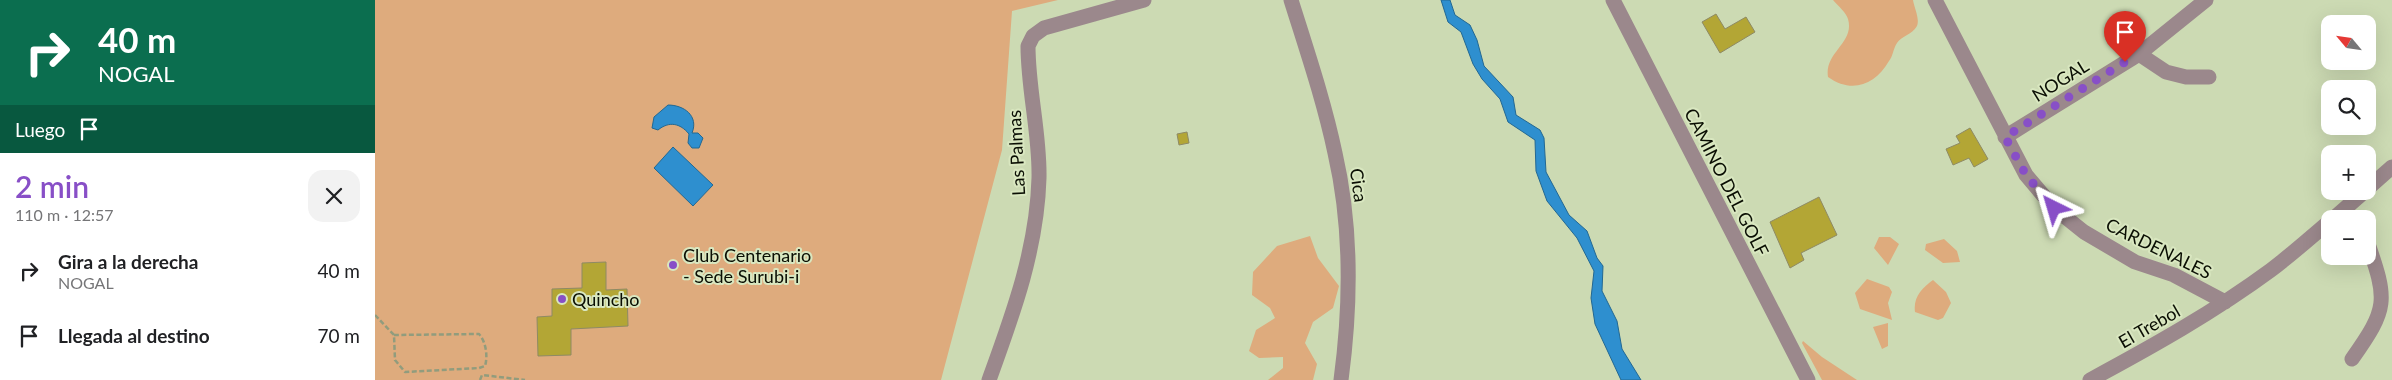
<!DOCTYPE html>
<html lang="es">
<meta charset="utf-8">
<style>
body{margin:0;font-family:Lato,sans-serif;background:#f2f2f2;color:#202124;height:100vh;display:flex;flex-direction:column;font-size:19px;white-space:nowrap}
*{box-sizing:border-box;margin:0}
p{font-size:16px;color:#757577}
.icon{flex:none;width:28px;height:28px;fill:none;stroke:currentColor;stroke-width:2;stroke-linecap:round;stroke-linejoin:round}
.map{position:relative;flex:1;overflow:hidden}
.details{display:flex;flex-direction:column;background:#fff;width:375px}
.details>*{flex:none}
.top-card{background:#0b6e4f;color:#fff;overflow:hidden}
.needle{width:32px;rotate:299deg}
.controls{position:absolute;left:1946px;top:15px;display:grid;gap:10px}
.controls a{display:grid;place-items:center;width:55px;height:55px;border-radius:10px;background:#fff;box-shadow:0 5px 20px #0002;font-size:25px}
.pin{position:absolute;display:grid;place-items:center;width:42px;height:42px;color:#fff;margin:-51px -21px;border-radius:50% 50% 50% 0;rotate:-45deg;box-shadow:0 0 5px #0007}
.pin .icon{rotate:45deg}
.me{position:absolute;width:55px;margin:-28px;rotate:320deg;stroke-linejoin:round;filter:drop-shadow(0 0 4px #0008)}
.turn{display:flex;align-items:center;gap:18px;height:105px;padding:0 15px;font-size:22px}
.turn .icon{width:65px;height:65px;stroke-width:2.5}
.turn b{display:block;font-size:35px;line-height:42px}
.then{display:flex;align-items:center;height:48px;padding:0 15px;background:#0003;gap:10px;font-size:19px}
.round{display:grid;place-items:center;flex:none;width:52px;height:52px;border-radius:15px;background:#f2f2f2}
.overview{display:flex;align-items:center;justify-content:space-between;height:85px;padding:0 15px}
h1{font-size:30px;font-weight:600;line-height:38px;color:#884fc7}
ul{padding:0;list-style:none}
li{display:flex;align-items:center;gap:15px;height:65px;padding:0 15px}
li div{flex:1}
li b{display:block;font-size:19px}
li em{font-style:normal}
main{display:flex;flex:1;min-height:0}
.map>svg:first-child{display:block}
.green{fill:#deab7d}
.water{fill:#2e8fcf;stroke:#236892}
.building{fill:#b3a635;stroke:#8e8a65}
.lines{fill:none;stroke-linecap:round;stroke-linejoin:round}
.path{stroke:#919c7d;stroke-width:2.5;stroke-dasharray:5 2.5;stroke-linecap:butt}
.minor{stroke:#9b888c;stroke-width:15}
.route{stroke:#884fc7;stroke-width:9;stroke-dasharray:0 16.2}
.poi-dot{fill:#884fc7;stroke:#d9e7c0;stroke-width:2}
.labels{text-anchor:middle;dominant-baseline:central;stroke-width:4;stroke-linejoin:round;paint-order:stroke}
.street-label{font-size:18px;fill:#0a0e03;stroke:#d9e7c0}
.poi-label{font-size:18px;fill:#0a0e03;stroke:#d9e7c0;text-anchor:start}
</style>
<main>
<section class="details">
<div class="top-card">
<div class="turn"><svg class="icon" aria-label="right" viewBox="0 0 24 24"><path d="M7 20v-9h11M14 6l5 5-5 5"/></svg><div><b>40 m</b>NOGAL</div></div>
<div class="then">Luego<svg class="icon" aria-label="arrive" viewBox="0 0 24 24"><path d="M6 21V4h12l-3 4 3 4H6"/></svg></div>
</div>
<div class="overview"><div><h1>2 min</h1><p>110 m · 12:57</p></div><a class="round"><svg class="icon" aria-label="close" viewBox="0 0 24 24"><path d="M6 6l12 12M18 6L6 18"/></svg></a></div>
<ul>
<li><svg class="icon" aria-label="right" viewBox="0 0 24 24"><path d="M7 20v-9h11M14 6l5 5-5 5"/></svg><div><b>Gira a la derecha</b><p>NOGAL</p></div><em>40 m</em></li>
<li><svg class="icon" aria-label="arrive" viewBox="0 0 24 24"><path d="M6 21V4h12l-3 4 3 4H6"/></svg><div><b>Llegada al destino</b></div><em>70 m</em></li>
</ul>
</section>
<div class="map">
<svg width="2017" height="380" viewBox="0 0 2017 380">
<rect width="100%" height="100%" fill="#ccdab3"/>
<path class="green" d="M0,0H683L637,11L627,150L566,380H0Z
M1458,0H1538C1539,7 1545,19 1542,26C1537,35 1526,36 1522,43C1518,49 1518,56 1514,61C1500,85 1477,94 1453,77C1449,52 1480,43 1473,19C1471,12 1463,6 1458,0Z
M935,236L943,258L964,286L958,308L938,322L930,343L942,364L938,380H893L908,368V357L884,358L874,351L881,330L900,318L895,308L877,295L878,272L902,246Z
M1504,237H1515L1524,244L1513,265L1499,248Z
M1569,239L1582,251L1585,262L1568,263L1550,250L1551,244Z
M1492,279L1514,287L1517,292L1513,303L1517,320L1485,309L1480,293Z
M1558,280L1571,292L1576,303L1568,318L1563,320L1540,312C1538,297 1547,288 1558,280Z
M1513,323V346L1507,349L1498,327Z
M1428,341L1447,357L1482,380H1447L1427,343Z"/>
<path class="water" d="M1066,0H1075L1080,15L1095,25L1102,40L1109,66L1138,97L1141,115L1165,130L1169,138L1171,172L1194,215L1212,231L1222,258L1228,266L1227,291L1242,321L1247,349L1266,380H1246L1220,324L1216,298L1219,271L1202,238L1172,201L1161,171L1160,140L1133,122L1125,99L1107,79L1098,64L1086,32L1073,22Z
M293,105C309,105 324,116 317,133H323L328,138L324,148H317L313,143L314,134C305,123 294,121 283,130L277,128L279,117Z
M298,147L338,185L318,206L279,168Z"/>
<path class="building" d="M1341,14L1350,29L1371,17L1380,32L1345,53L1327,22Z
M1595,128L1613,159L1599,167L1594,158L1578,165L1571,149L1585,143L1581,136Z
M812,132L814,143L804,145L802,134Z
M1444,197L1462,235L1426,253L1429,260L1415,268L1395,222Z
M231,262V290L252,289L253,326L196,329V355L163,356L162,317L177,316V289L207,288V263Z"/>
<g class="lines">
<path class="path" d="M0,315L19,335L20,360L30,372L104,368L110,366C113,356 111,342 104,334L19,335
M105,380L107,375L150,380"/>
<path class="minor" d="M916,0C932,51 949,101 960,153C977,227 976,305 966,380
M1238,0L1433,380
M1560,0L1651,175L1679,208L1709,232L1760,262L1799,275L1850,302
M1764,54L1791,72L1811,77H1834
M1630,137L1764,54L1831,0
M1992,189L2017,167
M1958,219L1990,191
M1977,359C2013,308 2013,301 1992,241
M614,380C638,314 662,249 664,178C665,134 653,90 653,46L658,36L669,28L769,0
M1715,380C1778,346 1839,312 1896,270C1916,255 1935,238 1955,221"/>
</g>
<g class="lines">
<path class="route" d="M1679,208L1651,175L1630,137L1750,62"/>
</g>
<g class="poi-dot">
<circle cx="298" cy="265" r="5"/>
<circle cx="187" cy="299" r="5"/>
</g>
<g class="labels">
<g class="street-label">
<text transform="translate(1685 80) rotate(-32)">NOGAL</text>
<text transform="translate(641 153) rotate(-93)">Las Palmas</text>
<text transform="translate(1352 182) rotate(63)">CAMINO DEL GOLF</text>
<text transform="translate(984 185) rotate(82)">Cica</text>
<text transform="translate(1784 248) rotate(26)">CARDENALES</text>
<text transform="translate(1774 326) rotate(-30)">El Trebol</text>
</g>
<g class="poi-label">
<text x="308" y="255">Club Centenario<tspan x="308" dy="21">- Sede Surubi-i</tspan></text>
<text x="197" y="299">Quincho</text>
</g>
</g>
</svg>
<div class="controls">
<a><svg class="needle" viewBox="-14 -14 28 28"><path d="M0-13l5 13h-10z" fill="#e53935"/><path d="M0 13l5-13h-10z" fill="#757577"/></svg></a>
<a><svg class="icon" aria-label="search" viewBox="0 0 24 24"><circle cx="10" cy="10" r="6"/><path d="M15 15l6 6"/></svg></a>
<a>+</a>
<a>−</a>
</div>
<div class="pin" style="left:1750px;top:62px;background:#d93025"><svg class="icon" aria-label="arrive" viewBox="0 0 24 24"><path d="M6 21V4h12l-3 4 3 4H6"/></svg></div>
<svg class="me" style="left:1679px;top:208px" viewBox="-20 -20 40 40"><path d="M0-17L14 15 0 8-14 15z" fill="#884fc7" stroke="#fff" stroke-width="4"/></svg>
</div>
</main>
